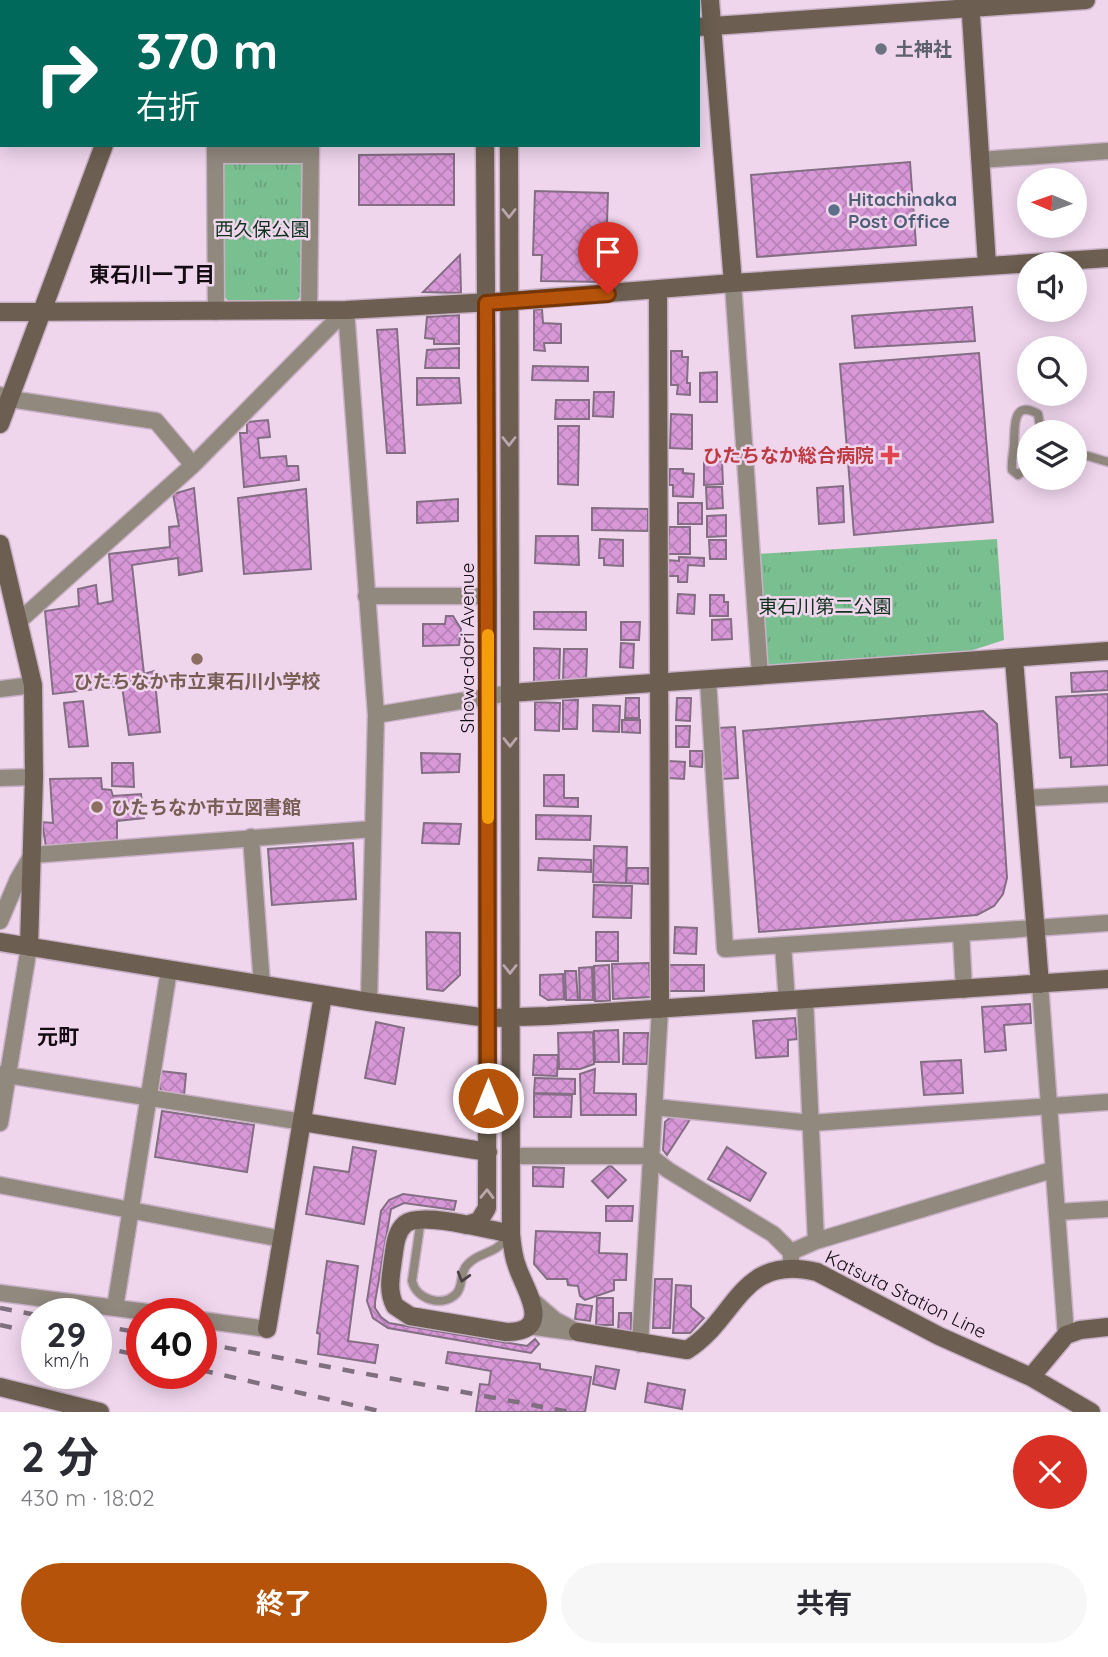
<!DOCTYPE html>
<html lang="ja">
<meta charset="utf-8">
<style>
body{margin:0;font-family:Quicksand,"Noto Sans JP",sans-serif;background:#f7f7f7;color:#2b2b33;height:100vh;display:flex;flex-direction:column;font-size:26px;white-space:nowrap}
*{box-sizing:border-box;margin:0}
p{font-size:23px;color:#7c7c81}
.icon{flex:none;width:38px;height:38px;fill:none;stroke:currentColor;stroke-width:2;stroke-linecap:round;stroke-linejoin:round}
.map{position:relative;height:1412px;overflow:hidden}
.side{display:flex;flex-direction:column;background:#fff;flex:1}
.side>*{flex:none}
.guide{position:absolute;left:0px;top:0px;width:700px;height:147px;box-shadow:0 4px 18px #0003;background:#00695c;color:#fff;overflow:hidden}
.needle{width:46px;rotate:272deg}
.buttons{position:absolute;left:1017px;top:168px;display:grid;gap:14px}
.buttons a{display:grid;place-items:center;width:70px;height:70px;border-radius:50%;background:#fff;box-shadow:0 4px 18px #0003;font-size:35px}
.speed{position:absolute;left:21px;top:1298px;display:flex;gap:14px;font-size:35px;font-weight:700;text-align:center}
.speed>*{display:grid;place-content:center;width:91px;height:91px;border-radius:50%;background:#fff;box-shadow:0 4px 18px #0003;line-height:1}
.speed small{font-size:18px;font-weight:400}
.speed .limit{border:10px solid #d22;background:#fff;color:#111}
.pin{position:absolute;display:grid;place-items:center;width:60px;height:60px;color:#fff;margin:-72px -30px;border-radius:50% 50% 50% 0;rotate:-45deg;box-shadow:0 0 7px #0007}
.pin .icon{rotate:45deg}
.me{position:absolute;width:77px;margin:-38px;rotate:0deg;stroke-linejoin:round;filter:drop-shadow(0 0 5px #0008)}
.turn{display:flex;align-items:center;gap:24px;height:147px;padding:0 21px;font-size:32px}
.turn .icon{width:91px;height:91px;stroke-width:2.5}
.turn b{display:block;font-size:49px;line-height:60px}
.round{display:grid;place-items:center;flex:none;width:74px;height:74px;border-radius:37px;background:#f7f7f7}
.summary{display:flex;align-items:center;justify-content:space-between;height:119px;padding:0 21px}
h1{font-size:42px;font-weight:700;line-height:52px}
.action{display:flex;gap:14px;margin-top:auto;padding:14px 21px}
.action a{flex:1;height:80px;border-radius:42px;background:#b45309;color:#fff;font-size:28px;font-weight:700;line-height:80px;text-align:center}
.action a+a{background:#f7f7f7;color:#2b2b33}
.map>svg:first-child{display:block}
.park{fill:url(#park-tufts)}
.building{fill:url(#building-cross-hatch);stroke:#836e83;stroke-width:2}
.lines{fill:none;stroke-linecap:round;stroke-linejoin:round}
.lane-casing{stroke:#c8b1c6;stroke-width:11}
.street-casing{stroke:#c8b1c6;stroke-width:19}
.secondary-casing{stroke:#c8b1c6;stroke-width:21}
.lane{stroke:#91887e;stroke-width:8}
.street{stroke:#91887e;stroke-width:16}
.secondary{stroke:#6c5f51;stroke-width:18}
.rail{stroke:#806f7f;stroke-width:4.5;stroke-dasharray:12 12;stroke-linecap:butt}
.oneway{stroke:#bba6af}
.oneway2{stroke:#4c4343}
.route-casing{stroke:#753606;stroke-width:18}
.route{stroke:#b45309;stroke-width:12}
.slow{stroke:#f59e0b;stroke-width:12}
.worship-dot{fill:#6b7280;stroke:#efd6ed;stroke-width:2.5}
.service-dot{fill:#5c6f8a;stroke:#efd6ed;stroke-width:2.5}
.health-dot{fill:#e0444e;stroke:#efd6ed;stroke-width:2.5}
.education-dot{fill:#8d6e63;stroke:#efd6ed;stroke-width:2.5}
.labels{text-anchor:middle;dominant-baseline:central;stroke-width:5;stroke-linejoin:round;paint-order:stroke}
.worship-label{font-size:19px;font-weight:bold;fill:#5b616d;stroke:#efd6ed;text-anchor:start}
.service-label{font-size:19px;font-weight:bold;fill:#4e5e75;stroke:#efd6ed;text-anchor:start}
.park-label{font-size:19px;fill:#0e321c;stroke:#efd6ed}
.health-label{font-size:19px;font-weight:bold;fill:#be3a42;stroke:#efd6ed;text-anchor:end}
.street-label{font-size:19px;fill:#140b13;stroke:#efd6ed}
.education-label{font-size:19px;font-weight:bold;fill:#785e54;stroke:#efd6ed}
.neighbourhood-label{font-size:21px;font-weight:bold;fill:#140b13;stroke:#efd6ed}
</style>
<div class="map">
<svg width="1108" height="1412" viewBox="0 0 1108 1412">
<defs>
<pattern id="park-tufts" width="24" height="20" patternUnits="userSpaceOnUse" patternTransform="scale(1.75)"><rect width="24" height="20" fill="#7abf90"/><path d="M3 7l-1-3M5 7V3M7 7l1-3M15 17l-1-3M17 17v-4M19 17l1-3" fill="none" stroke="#69a37b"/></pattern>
<pattern id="building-cross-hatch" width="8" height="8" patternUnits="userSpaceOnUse" patternTransform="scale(1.75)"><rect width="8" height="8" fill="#d898d8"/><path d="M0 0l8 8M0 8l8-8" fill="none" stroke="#b882b8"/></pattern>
</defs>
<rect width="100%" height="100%" fill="#efd6ed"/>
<path class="park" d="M297,159L302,163L301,296L296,302H229L223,295L222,162Z
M997,539L1004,640L970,651L769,667L762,664L757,554Z"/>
<path class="building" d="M454,154V205H359V155Z
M910,162L916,245L757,257L751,175Z
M535,191L608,193L605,282L541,281L542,255H533Z
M460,255L461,293L423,292Z
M972,307L975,341L855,348L852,316Z
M542,309L543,323L561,324V343H544L545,351L534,350V310Z
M459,315V344H434V339L425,338L427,317Z
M397,329L405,453H387L377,330Z
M459,348V368H425L427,350Z
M671,351H682V357H688L687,383H690V395L677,394L678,385H671Z
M979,353L993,522L854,535L840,364Z
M533,366L588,367V381L532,380Z
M717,372V402H700V373Z
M417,378H459L461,403L417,405Z
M594,392H614L613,417L593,416Z
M556,400H589V419H555Z
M671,414L692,415V449L670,448Z
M268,420L270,437L258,438L260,458L286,456L287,466H298L299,480L244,487L240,433H247V422Z
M558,426H579L578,485L558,484Z
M704,461H722L723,484L704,485Z
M670,469H683V473L694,474L693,497L673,496V485H669Z
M843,486L844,522L819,524L817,488Z
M706,487H722L723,508L707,509Z
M194,488L202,571L179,575L178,558L132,565L144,674L154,671L160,732L129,735L122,686L53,694L45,611L79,606L78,589L96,585L98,604L113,601L109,554L170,547L169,527L179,526L173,494Z
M306,489L311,569L244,574L238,498Z
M458,499V521L417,523V502Z
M678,503H702V524H678Z
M592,508L648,509V531L592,530Z
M726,515V536L707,537V516Z
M669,527H690V554H668Z
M536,536H578L579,565L535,563Z
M600,539L623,540V566L604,565V558H599Z
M709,540H726V559H710Z
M679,557L704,558V566L688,565L687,582H678V576H667L668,560L679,561Z
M678,594L695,595L694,614L677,613Z
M710,595H724V602H728V616H710Z
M534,612H586V630L534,629Z
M446,616H453L461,629L459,645L423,646V624H445Z
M731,619L732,639L712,640V620Z
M621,622H640L639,640H621Z
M621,643L634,644L633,668L620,667Z
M534,648L560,649L559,683L534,682Z
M564,649H587L586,680H563Z
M1108,671V690L1072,692L1071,673Z
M1108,694V765L1071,767V757L1060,758L1056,697Z
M626,698H639V718H625Z
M677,698H691L690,721L676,720Z
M563,700H578L577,729H563Z
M83,701L88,746L69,747L64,703Z
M535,702L560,703L559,731L535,730Z
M593,705L620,706L619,732L593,731Z
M983,711L997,724L1007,878L1003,894L994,906L977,915L759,932L743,731Z
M622,720H640V733L622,732Z
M676,726H690L689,747H676Z
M735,727L738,778L721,779L718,728Z
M690,751H703L702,767L690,766Z
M421,753L460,754L459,772L422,773Z
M669,761L685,762L684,779L669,778Z
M112,763H133L134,787L112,786Z
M544,775H564V798H578V807L544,806Z
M101,778L102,789L111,790L113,796L141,794L144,818L117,821V843L46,847L42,822L53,823L50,779Z
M536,815L591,816L590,840L536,839Z
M424,823L461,824L459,844L422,843Z
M353,843L356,899L272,905L268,849Z
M594,846L627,847L626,883L593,882Z
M539,858L591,860V872L538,870Z
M627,868H648V884L626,883Z
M594,885L632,886L631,918L593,917Z
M675,927L697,928L696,954L674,953Z
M426,932L460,933V975L443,991L427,989Z
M596,932H618V961H596Z
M649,963L651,997L613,999L612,964Z
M609,965L610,1001H595L594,966Z
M669,965H704V991H668Z
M592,967L593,1000H580L579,968Z
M565,971H576L578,1000H566Z
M563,974L564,999L548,1000L540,995V975Z
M1030,1004L1031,1023L1004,1025L1006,1050L985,1052L982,1007Z
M795,1018L797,1039L788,1040V1056L756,1058L753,1021Z
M376,1022L404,1028L395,1084L365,1078Z
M618,1030L619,1062H595L594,1031Z
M593,1032L594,1064L580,1069H559L558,1033Z
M624,1033H648L647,1064H623Z
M534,1055H558L557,1076L533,1075Z
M961,1060L963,1093L924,1095L921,1062Z
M595,1069L594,1093L636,1094V1115H581L580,1074Z
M160,1071L186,1074L184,1096L163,1093L158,1085Z
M535,1078L575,1079V1094L534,1093Z
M534,1094L572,1095L571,1117H534Z
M162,1111L254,1125L247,1172L155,1157Z
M671,1117L691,1118L667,1155L663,1150L665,1122Z
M353,1147L376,1151L364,1224L306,1214L314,1167L349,1172Z
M727,1147L766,1173L750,1201L708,1179Z
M610,1165L626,1180L608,1198L592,1181Z
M533,1167L564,1168L563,1187L533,1186Z
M403,1194L456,1201L454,1210L404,1203L391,1209L375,1302V1308L381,1317L389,1323L527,1346L535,1339L539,1344L531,1353L388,1328L373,1318L367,1301L381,1211L389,1200Z
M606,1206H633L632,1221H606Z
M536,1231L600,1233L599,1253L627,1254L626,1280H614V1290L585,1300L580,1296L578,1286L568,1285L567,1279H547L534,1264Z
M327,1261L358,1266L348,1341L378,1345L375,1363L318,1354L320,1334L317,1333Z
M655,1279H672L670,1328H653Z
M676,1285L691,1286V1307L704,1318L690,1333H673Z
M597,1298H613V1325H596Z
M577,1304L592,1306L590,1321L575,1319Z
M619,1313H631V1331H618Z
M448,1352L540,1364V1369L591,1377L585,1412H476L480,1384L489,1385L491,1371L446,1363Z
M596,1366L619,1370L615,1389L593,1384Z
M648,1383L685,1390L682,1409L645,1402Z"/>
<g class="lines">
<defs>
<path id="lane" d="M1074,457L1088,456L1108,462
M1029,466L1018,475L1012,470C1011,460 1014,452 1014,442C1015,428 1012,399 1038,414L1041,432
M421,1219L412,1281C416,1299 442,1308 456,1294C464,1286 459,1272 468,1264C480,1251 494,1256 509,1236"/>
<path id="street" d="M14,0V2
M215,2V0
M0,62H2
M0,122L2,116
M215,145L216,312
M215,155H311
M980,160L1108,151
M733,283L760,676
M346,310L376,715L369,1002
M309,311L311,145
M0,395L10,399L156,421L193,465
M366,596H488
M18,622L193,465L346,310
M708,680L725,949L1108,923
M0,689L33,685
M376,715L510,693
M0,778L34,777
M1026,798L1108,794
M251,837L262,985
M0,921L18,879L32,855L373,829
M961,933L964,990
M783,945L787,1001
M1040,984L1066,1335
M805,999L816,1241
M0,1074L303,1122
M654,1107L811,1123L1108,1102
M0,1123L29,947
M510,1156H650L668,1170L773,1234L791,1252V1267
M0,1185L282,1239
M1057,1212L1108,1209
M791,1252L816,1241L1052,1170
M0,1293L162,1314
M533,1301L555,1320L578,1332
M115,1308L169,970
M201,1320L267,1329
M528,1326L572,1332
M640,1344L660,1009"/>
<path id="secondary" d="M509,0V2
M710,0L733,283
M970,0L987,265
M151,2V0
M485,2V0
M698,27L1086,0
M509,145L511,1234C512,1245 513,1256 517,1266C524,1289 556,1332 506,1332L410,1316L395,1306C387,1291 391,1275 393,1259C395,1247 395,1233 405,1224C421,1211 490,1230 511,1234
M658,290L660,1009
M0,312L346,310L509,301L733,283L1108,258
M0,424L104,145
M0,544L33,685L34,777L29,947
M1014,659L1040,984
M510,693L1108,651
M0,942L369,1002L488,1018L548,1016L1108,979
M303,1122L488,1152
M466,1225L479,1221L487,1208L488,596L485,145
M267,1329L323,995
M578,1332L687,1350C737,1319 740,1253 817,1272L939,1336L1031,1377L1091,1412
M1031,1377L1066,1335L1080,1330L1108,1327
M0,1387L100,1412"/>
</defs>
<use href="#lane" class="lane-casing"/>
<use href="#street" class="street-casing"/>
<use href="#secondary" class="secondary-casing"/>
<use href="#lane" class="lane"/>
<use href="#street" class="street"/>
<use href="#secondary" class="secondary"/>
<path class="rail" d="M0,1308L37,1315
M0,1325L37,1333
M96,1325L142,1333
M201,1343L570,1412
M96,1346L142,1356
M201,1370L383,1412"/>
</g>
<defs><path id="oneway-chevron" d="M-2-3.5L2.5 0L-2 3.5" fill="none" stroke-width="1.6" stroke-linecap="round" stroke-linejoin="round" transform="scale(1.75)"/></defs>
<g class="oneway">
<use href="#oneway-chevron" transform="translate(509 213) rotate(90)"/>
<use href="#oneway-chevron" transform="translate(509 441) rotate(90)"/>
<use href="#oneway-chevron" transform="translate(510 742) rotate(90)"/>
<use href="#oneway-chevron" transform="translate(510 969) rotate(90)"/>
<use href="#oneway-chevron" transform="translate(487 1194) rotate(-89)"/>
</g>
<use class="oneway2" href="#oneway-chevron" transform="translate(463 1277) rotate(106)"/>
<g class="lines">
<defs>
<path id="route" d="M488,1098L486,303L608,294"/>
</defs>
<use href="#route" class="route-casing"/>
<use href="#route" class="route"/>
<path class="slow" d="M488,818V635"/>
</g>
<circle class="worship-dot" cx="881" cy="49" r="7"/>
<circle class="service-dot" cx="834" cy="210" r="7"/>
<path class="health-dot" d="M886.5 444.5h7v7h7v7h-7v7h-7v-7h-7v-7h7z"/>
<g class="education-dot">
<circle cx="197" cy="659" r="7"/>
<circle cx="97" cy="807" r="7"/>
</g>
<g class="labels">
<g class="worship-label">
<text x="895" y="49">土神社</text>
</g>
<g class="service-label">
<text x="848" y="199">Hitachinaka<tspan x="848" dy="22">Post Office</tspan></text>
</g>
<g class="park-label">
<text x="262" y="229">西久保公園</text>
<text x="825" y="606">東石川第二公園</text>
</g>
<g class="health-label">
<text x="874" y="455">ひたちなか総合病院</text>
</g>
<g class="street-label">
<text transform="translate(467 648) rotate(-90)">Showa-dori Avenue</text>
<text transform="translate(906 1294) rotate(26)">Katsuta Station Line</text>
</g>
<g class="education-label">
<text x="197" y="681">ひたちなか市立東石川小学校</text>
<text x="111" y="807" text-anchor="start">ひたちなか市立図書館</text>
</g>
<g class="neighbourhood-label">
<text x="152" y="274">東石川一丁目</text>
<text x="58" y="1036">元町</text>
</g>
</g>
</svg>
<div class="buttons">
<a><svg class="needle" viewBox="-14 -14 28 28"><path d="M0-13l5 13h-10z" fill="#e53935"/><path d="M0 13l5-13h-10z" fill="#7c7c81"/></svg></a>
<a><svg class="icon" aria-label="sound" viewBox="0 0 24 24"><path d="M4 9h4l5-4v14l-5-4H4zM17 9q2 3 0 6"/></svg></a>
<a><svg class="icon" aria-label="search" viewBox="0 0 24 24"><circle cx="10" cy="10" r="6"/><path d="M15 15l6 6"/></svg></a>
<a><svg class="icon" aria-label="layers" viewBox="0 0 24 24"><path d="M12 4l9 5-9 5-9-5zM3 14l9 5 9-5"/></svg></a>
</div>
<div class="speed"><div>29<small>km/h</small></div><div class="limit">40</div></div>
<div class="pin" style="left:608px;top:294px;background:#d93025"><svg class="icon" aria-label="arrive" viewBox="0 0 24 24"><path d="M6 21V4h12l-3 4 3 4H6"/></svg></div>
<svg class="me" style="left:488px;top:1098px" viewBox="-20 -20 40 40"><circle r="17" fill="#b45309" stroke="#fff" stroke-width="3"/><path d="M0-11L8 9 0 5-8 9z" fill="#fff"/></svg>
<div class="guide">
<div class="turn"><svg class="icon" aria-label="right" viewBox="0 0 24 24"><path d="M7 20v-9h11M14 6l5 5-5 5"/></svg><div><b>370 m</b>右折</div></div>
</div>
</div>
<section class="side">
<div class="summary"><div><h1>2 分</h1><p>430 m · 18:02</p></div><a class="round" style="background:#d93025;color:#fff"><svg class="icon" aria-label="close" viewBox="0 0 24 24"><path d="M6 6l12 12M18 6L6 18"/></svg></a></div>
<div class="action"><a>終了</a><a>共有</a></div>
</section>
